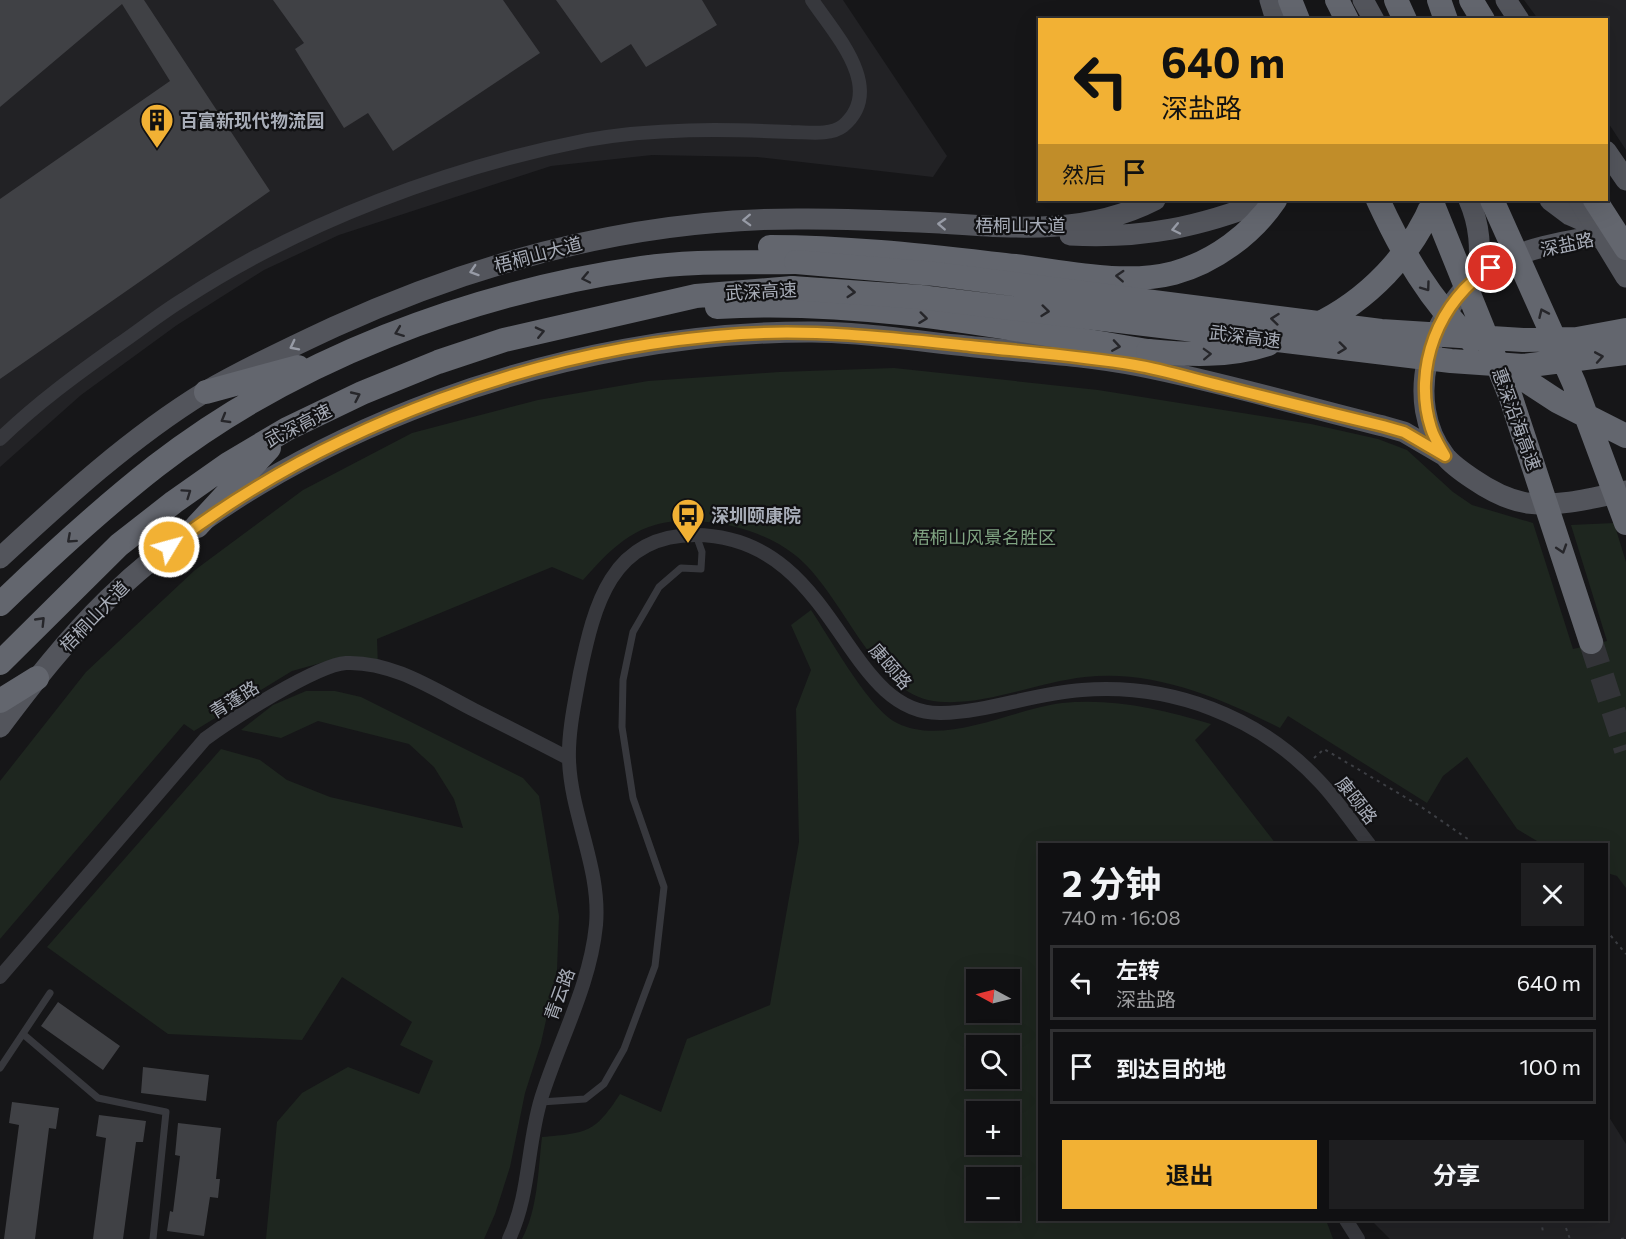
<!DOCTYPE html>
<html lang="zh">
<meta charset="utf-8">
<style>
body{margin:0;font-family:Commissioner,"Noto Sans SC",sans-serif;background:#1e1e20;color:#f1f3f6;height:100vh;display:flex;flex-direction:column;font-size:22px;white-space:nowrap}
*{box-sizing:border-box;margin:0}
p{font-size:20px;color:#9c9d9f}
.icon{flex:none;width:33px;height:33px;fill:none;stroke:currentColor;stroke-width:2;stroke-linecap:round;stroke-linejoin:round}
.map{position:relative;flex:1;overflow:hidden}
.drawer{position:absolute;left:1038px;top:843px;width:570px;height:378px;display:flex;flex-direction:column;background:#101012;border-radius:0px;box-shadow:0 6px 24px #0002,0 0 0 2px #303032}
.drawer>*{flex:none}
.banner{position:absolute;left:1038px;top:18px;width:570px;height:183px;border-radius:0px;box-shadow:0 6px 24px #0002,0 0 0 2px #303032;background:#f2b134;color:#111;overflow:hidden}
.needle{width:39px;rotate:277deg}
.buttons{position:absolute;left:966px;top:969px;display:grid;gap:12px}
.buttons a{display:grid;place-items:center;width:54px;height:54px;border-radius:0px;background:#101012;box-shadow:0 6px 24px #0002,0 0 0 2px #303032;font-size:30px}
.pin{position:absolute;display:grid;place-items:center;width:51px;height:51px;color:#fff;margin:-26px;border:3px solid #fff;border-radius:50%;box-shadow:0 2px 6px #0007}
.me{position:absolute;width:66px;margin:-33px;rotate:53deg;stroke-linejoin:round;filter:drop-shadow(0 0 4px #0008)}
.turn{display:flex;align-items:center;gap:21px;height:126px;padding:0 24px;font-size:27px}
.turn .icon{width:78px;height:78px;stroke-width:2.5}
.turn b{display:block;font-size:42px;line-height:51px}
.then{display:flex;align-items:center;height:57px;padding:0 24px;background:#0003;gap:12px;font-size:22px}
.round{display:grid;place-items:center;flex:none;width:63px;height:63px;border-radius:0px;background:#1e1e20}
.overview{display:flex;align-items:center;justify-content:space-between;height:102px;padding:0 24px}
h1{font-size:36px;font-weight:700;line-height:45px}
.button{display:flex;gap:12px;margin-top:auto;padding:12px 24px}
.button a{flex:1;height:69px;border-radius:0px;background:#f2b134;color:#111;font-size:24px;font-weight:700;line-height:69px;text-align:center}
.button a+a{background:#1e1e20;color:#f1f3f6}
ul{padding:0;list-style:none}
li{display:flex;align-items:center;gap:18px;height:75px;margin:0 12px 9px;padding:0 12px;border:3px solid #303032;border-radius:0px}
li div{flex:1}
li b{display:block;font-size:22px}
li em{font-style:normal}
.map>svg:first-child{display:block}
.built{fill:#222225}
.green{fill:#1e261f;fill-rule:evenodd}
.building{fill:#404145}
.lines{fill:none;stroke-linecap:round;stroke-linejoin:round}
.highway-tunnel{stroke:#333438;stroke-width:24;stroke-dasharray:24 12;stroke-linecap:butt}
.path{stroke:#3d3f44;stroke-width:2;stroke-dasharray:3 4.5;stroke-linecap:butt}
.lane{stroke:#37383d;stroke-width:7}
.street{stroke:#37383d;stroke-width:14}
.primary{stroke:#53555c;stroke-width:21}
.highway{stroke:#63666e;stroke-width:24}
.primary-bridge{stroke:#53555c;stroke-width:21}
.highway-bridge{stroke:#63666e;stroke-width:24}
.oneway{stroke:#979ba6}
.oneway2{stroke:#26262a}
.route-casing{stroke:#9d7322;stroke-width:15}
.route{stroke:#f2b134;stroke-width:10}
.labels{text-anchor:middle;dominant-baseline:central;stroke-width:4.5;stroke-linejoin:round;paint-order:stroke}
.poi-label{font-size:18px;font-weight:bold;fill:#a8adb8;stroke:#111113;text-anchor:start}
.street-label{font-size:18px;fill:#a8adb8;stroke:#111113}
.park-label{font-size:18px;fill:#7fa381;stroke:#111113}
</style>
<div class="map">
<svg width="1626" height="1239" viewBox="0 0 1626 1239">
<rect width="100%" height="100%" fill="#161618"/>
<path class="built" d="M0,0H843L947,156L933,177L757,157L652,155L551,166L339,235L264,270L177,325L81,395L0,467Z
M1524,0H1626V150L1607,121L1606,20L1538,19Z
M1607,1114L1626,1144V1239H1390L1371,1220H1606Z"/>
<path class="green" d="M894,368L1098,390L1311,424L1378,439L1407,450L1453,492L1472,505L1533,523L1573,649L1607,641L1571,525L1614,523L1626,562V888L1617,876L1607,873L1606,844H1542L1517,829L1467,757L1443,776L1427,803L1288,716L1280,728C1221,698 1153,669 1085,677C1036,682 977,710 928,700C872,687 841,591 795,555C771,536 738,525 707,522C647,515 621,537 583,580L552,567L377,639L378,667L328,661L292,671L194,731L184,724L0,939V781L86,672L195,570L303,490L412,433L538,400L648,381L779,372Z
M811,610C830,638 869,709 897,723C944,747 1013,709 1062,703C1114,698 1161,709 1211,724L1195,740L1276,844H1040V1220H1326L1333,1239H522C538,1209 538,1170 542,1137C587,1133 595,1133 620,1094L661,1112L687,1039L770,1005L799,842L796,709L811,670L791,625ZM976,980H1010V1012H976ZM976,1046H1010V1078H976ZM976,1112H1010V1144H976ZM976,1178H1010V1210H976Z
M306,691H335L361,697L523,778L539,796L559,916L557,970L541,1043L525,1093L510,1167L495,1214L484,1239H266L277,1122L302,1093L348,1067L419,1094L433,1061L400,1045L412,1022L342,977L302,1040L168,1034L47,947L221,749L260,760L287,780L330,797L463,828L454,799L434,767L409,744L318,721L281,738L241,730L273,705Z"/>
<path class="building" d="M0,0H144L270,191L0,379V199L170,81L122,4L0,107Z
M273,0H503L540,53L393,151L368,113L344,128L295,49L304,43Z
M556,0H702L717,25L646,67L631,44L601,63Z
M58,1002L120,1046L103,1070L41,1026Z
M143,1067L209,1075L206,1101L141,1093Z
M12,1102L59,1108L56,1129L49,1128L35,1239H4L19,1125L9,1123Z
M99,1115L146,1121L143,1142H136L123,1239H93L106,1138L96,1136Z
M178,1123L221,1128L216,1179H220L218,1198L210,1197L204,1236L167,1231L170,1211L173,1212L180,1156L175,1155Z"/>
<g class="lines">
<path class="highway-tunnel" d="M1591,642L1626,750"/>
<path class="path" d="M1314,758L1324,749L1420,806L1475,844
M1606,930L1626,954
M1541,1220L1543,1232
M1566,1228L1570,1239
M1621,1239L1626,1238"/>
<path class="lane" d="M23,1034L98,1098L166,1112L153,1239
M0,1068L50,993
M541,1102L585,1099L604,1084L624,1049L655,966L664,887L633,798L622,727L623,680L633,632L659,587L681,568L701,569L702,552L696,535"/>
<path class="street" d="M0,439C36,404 77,374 118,345C140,330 161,313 184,299C302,222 450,167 587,140C654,128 724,129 791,132C807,132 830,136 843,126C887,89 834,33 812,0
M0,977L205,739C231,720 316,665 346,663C392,661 435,690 474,710C506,726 537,742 568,758
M1346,1220L1358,1239
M509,1239C530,1195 527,1145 541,1099C559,1041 590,986 596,925C601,868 571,816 569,760C568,732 575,701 580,673C594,606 611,535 695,535C838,536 842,715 941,713C988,712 1035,693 1082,690C1171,683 1259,716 1320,782C1338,801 1353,824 1369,844"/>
<path class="primary" d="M1270,0L1276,20
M1363,0L1374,20
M1506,0L1519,20
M1606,151L1626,180
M1469,200C1480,225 1481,249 1478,276
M1550,200L1570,215L1604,230
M1070,235C1143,239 1200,227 1268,200
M1616,235C1575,238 1511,249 1478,276C1429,316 1403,402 1445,456C1452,465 1464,473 1473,479C1489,490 1508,500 1527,503C1561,507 1593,498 1626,491
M0,558C64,499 130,438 205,392C246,368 291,347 334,327C484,259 642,217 808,219C852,219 896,221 940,223C1014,228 1087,235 1155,200
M0,727C33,683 68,638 108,599C285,428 569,331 812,332C860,332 909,340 957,345C1017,352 1079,354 1139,366C1221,382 1302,406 1383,426L1404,432L1445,456"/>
<path class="highway" d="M1290,0L1298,20
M1337,0L1347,20
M1396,0L1405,20
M1439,0L1446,20
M1471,0L1483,20
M770,247C852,247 933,257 1015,266C1065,272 1124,286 1174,273C1214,262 1252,234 1275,200
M717,307C861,298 1007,328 1148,351
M206,392L298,367
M197,526L269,448
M0,604C50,556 101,509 156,466C294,359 470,293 642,268C692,260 745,263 796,262
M0,663L119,545L174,502L228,464L287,429L362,393L438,362L504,340L696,296L792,288
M0,701L37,678"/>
<path class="primary-bridge" d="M1579,200L1626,277"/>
<path class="highway-bridge" d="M1378,200C1402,252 1430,301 1472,341
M1431,200L1511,398L1591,642
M1492,200L1574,383L1626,523
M1595,200L1626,248
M796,262L935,274L1381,331L1523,340L1577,339L1626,330
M792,288L920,297L1451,361L1523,366L1626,353
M1314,326C1367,301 1412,255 1434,200
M1148,351C1189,355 1228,357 1268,344
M1499,363L1557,401L1626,436"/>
</g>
<defs><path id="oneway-chevron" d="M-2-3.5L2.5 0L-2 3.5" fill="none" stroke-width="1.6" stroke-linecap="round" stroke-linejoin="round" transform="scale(1.5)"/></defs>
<g class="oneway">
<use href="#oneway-chevron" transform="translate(747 220) rotate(178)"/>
<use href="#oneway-chevron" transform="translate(942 224) rotate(-177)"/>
<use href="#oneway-chevron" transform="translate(1176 229) rotate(168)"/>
<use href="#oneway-chevron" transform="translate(474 271) rotate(162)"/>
<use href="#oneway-chevron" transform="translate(294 346) rotate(153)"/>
</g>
<g class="oneway2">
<use href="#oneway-chevron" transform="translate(1120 276) rotate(-177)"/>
<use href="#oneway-chevron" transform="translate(586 278) rotate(168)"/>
<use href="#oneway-chevron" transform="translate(1426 287) rotate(54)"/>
<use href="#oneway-chevron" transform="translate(851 292) rotate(4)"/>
<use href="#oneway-chevron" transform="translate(1045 311) rotate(6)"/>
<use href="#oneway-chevron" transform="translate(1543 313) rotate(-114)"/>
<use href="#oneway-chevron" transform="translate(923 318) rotate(7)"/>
<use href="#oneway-chevron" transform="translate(1275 319) rotate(-174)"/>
<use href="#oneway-chevron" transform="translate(399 332) rotate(159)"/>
<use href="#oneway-chevron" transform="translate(540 332) rotate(-13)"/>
<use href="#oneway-chevron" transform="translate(1116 346) rotate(9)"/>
<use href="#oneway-chevron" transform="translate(1342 348) rotate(7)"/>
<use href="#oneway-chevron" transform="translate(1207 354) rotate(-2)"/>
<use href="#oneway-chevron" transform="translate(1599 357) rotate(-10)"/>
<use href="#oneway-chevron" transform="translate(356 396) rotate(-25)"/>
<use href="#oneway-chevron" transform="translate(225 419) rotate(150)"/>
<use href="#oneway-chevron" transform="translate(187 493) rotate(-35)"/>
<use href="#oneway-chevron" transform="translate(71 539) rotate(138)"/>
<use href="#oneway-chevron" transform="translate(1562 549) rotate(72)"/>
<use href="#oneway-chevron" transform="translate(41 621) rotate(-46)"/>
</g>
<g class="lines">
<defs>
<path id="route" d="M169,547C328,424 542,347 741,334C818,329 894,338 970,346C1025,352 1081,356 1135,365C1164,370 1193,379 1222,386C1276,400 1329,413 1383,426L1404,432L1445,456C1440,447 1434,438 1431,428C1412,369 1439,299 1491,268"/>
</defs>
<use href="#route" class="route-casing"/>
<use href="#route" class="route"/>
</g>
<defs>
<symbol id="building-pin" viewBox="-11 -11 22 30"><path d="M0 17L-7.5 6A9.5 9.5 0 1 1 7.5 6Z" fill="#f2b134" stroke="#111113"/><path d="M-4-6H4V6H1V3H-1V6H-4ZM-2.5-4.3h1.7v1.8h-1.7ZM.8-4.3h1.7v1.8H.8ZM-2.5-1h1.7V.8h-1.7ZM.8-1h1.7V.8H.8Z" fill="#111"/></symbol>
<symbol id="bus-pin" viewBox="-11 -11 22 30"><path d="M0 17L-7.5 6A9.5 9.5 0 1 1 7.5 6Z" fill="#f2b134" stroke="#111113"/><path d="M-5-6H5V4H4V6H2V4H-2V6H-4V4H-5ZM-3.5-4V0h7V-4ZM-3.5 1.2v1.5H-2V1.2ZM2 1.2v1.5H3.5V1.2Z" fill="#111"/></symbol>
</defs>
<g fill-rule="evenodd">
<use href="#building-pin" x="138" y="101" width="38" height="52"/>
<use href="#bus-pin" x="669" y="496" width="38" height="52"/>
</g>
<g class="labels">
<g class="poi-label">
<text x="180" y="120">百富新现代物流园</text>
<text x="711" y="515">深圳颐康院</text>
</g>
<g class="street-label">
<text x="1020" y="225">梧桐山大道</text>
<text transform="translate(1567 244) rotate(-12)">深盐路</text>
<text transform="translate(538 254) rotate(-15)">梧桐山大道</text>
<text transform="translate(761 291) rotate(-3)">武深高速</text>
<text transform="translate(1245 336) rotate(7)">武深高速</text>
<text transform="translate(1517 419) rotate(70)">惠深沿海高速</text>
<text transform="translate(298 425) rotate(-27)">武深高速</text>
<text transform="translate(94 616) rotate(-46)">梧桐山大道</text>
<text transform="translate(891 666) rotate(49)">康颐路</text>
<text transform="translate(234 699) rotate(-32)">青蓬路</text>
<text transform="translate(1357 800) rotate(52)">康颐路</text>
<text transform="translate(559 994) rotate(-70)">青云路</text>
</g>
<g class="park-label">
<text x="984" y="537">梧桐山风景名胜区</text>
</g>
</g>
</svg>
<div class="buttons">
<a><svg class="needle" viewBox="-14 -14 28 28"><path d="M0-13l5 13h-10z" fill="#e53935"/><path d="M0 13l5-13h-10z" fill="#9c9d9f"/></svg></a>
<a><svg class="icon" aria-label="search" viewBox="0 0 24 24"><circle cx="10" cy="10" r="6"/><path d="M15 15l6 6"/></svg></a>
<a>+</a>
<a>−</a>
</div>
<div class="pin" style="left:1491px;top:268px;background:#d93025"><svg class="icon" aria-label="arrive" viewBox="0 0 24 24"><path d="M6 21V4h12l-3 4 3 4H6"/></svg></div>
<svg class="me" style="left:169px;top:547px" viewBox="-20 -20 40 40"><circle r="17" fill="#f2b134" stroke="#fff" stroke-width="3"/><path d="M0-11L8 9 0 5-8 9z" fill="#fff"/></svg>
<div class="banner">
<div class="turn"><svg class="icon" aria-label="left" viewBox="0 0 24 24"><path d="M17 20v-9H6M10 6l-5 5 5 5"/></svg><div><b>640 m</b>深盐路</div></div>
<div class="then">然后<svg class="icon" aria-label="arrive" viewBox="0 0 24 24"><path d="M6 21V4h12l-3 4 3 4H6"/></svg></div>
</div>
<section class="drawer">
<div class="overview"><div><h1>2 分钟</h1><p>740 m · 16:08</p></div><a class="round"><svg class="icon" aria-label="close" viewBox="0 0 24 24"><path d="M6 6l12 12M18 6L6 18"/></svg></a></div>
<ul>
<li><svg class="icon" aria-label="left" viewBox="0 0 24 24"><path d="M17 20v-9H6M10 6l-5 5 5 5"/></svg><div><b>左转</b><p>深盐路</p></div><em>640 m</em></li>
<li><svg class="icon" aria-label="arrive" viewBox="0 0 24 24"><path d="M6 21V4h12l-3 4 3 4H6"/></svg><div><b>到达目的地</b></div><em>100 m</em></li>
</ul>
<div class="button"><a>退出</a><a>分享</a></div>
</section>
</div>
